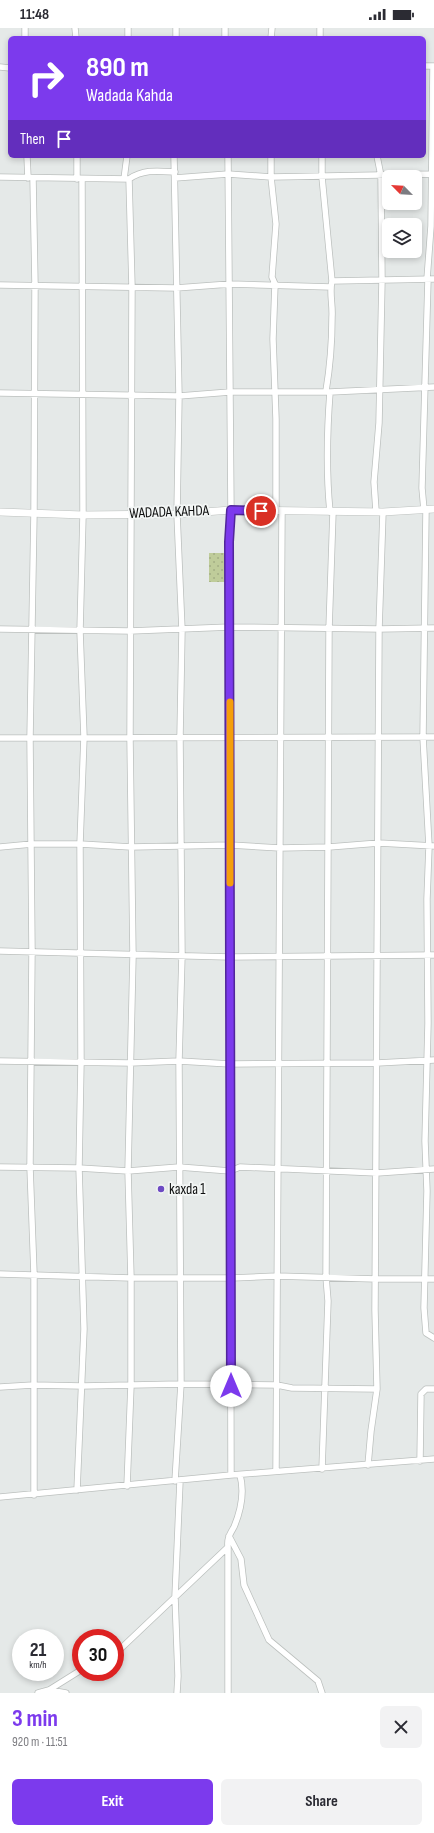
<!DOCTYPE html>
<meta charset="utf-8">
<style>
body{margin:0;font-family:"Sofia Sans Condensed",sans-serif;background:#f2f2f3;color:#2b2b33;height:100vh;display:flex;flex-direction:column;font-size:15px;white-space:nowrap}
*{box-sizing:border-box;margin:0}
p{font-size:13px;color:#7c7c81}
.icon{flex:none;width:22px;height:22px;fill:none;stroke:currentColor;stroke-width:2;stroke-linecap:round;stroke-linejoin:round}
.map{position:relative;height:1665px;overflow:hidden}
.drawer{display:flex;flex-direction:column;background:#fff;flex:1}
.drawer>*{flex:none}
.top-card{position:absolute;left:8px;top:8px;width:418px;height:122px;border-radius:6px;box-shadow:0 2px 6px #0003;background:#7c3aed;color:#fff;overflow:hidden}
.needle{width:26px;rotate:294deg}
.controls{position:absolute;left:382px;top:142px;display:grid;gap:8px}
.controls a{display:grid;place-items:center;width:40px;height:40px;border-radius:6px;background:#fff;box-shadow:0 2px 6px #0003;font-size:20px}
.speed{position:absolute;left:12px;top:1601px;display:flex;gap:8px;font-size:20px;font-weight:700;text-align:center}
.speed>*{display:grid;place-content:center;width:52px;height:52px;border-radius:50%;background:#fff;box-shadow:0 2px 6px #0003;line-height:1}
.speed small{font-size:10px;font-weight:400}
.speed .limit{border:6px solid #d22;background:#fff;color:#111}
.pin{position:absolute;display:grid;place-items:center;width:34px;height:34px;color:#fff;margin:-17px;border:2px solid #fff;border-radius:50%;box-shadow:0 1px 4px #0007}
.me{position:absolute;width:44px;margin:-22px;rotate:0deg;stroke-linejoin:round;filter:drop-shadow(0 0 3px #0008)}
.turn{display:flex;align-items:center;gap:14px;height:84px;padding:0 12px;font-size:18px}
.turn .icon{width:52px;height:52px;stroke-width:2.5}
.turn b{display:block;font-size:28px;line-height:34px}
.then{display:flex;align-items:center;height:38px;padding:0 12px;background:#0003;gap:8px;font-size:15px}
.round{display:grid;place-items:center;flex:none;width:42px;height:42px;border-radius:6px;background:#f2f2f3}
.headline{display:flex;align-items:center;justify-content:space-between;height:68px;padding:0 12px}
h1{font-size:24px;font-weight:700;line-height:30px;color:#7c3aed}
.cta{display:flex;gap:8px;margin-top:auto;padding:8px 12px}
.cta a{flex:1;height:46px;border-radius:6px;background:#7c3aed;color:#fff;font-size:16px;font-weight:700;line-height:46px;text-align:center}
.cta a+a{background:#f2f2f3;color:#2b2b33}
.status{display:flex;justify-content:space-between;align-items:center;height:28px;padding:0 20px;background:#fff;direction:ltr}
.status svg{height:11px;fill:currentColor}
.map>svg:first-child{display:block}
.park{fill:url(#park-dots)}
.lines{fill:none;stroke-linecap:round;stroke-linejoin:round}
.minor-casing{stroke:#bcc0be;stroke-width:7}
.secondary-casing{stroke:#bcc0be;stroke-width:8}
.minor{stroke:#fff;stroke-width:5.5}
.secondary{stroke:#fff;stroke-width:7}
.route-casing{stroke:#51269a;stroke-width:10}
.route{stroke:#7c3aed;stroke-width:7}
.slow{stroke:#f59e0b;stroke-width:7}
.poi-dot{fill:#6d4ac3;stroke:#f3f6f5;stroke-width:1.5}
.labels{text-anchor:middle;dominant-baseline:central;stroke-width:3.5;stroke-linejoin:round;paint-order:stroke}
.street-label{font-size:15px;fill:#0e0f0f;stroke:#f3f6f5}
.poi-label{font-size:15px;fill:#0e0f0f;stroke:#f3f6f5;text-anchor:start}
</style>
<div class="status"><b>11:48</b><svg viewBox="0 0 49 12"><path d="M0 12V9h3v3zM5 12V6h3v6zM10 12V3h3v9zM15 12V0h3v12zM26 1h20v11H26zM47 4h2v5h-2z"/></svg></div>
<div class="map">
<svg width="434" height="1665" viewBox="0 0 434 1665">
<defs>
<pattern id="park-dots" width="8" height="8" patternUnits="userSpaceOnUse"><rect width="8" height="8" fill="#bfcc9a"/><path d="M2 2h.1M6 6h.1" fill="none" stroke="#a3ae84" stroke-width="1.8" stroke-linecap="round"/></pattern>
</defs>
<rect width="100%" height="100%" fill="#e5e9e8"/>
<path class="park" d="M209,525H226L225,554H209Z"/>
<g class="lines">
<defs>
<path id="minor" d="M25,0V10
M75,0L76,10
M128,0V10
M176,0V10
M225,0V10
M320,0V10
M271,10L272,0
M424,38H434
M0,39L10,40
M27,128L28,150
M174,128L179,368L177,486L182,602L180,709L182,927L179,1033L181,1356L175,1453
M228,128L231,482L229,514L231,1447
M271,128V149L276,196L272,249L275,256L273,311L276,391V483
M322,128V149L332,253C329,264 333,277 332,289C332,314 330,339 326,363
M0,149L129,151C144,141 158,143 175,144
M33,150L35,257L34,485L30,710L32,923L30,1139L34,1246V1467
M175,150L228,146L271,149L434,146
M77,151V128
M124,151L127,128
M427,251L431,198L433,38
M332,253L434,251
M0,257L176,260L230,256L331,259
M0,365L179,368L230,364H330L434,359
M424,482L422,460L428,251
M426,482L423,709L429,818L427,871L428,995L425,1113L427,1163L424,1280L426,1305L434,1310
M376,483L374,454L379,395L382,252L381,148L377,128
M330,484C326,444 327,403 330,364
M0,601L130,603L230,599L379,601L434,600
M0,710L434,709
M0,819L32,816H80L131,819L230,817L280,820L329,819L379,815L434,818
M0,923L230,929L434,927
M0,1033L130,1035L179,1033L230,1036L377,1035L434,1032
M0,1139L79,1140L128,1143L179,1139L230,1143L240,1139L377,1145L434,1141
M0,1246L131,1250H231L277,1248L376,1251H434
M0,1359L33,1357L82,1358L181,1356L277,1357L292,1360L377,1361
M420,1433L421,1366L426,1361H434
M368,1437L371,1403L377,1361L375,1282L379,601L383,484
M322,1441L328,1273L326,1249L329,601L333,484
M276,1443L282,483
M127,1458L131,1357V1250L128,1143L133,928L130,710L132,259L129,151
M77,1462L84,1301L79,1140L81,1034L80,816L84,709L80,603L83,487L82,151
M0,1469L231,1447L434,1431
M229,1508L241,1531L244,1557L269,1612L318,1653L322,1665
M115,1626L228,1519C227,1510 230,1506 234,1499C241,1482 245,1465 240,1447
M49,1662L66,1665
M38,1665L49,1662L81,1642
M177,1665L178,1648L175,1569L180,1453
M228,1665V1519"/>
<path id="secondary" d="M0,484L83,487L177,486L231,482L383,484L434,481"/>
</defs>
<use href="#minor" class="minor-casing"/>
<use href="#secondary" class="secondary-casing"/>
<use href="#minor" class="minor"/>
<use href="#secondary" class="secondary"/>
</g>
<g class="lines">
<defs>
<path id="route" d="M231,1358L229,514L231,482L261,483"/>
</defs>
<use href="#route" class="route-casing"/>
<use href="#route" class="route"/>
<path class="slow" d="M230,674V855"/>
</g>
<circle class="poi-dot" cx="161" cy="1161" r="4"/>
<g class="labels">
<g class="street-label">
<text transform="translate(169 484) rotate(-2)">WADADA KAHDA</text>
</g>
<g class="poi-label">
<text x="169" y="1161">kaxda 1</text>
</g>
</g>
</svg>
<div class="controls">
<a><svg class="needle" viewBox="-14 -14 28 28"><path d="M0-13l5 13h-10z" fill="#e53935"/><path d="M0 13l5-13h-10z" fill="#7c7c81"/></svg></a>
<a><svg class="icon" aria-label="layers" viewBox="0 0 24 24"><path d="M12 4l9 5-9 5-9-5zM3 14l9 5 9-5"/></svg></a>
</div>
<div class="speed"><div>21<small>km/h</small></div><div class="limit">30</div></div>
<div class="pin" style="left:261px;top:483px;background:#d93025"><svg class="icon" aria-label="arrive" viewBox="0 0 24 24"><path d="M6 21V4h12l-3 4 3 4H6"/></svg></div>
<svg class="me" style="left:231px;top:1358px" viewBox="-20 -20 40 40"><circle r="19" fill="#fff"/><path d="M0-13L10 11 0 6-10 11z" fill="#7c3aed"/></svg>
<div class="top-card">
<div class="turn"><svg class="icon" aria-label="right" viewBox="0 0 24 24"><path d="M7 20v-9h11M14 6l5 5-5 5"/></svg><div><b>890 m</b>Wadada Kahda</div></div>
<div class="then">Then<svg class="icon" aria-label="arrive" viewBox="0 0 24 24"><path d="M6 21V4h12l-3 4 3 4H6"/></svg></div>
</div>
</div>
<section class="drawer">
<div class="headline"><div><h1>3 min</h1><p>920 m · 11:51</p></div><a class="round"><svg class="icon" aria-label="close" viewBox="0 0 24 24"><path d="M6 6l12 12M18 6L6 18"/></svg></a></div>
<div class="cta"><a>Exit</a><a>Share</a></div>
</section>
